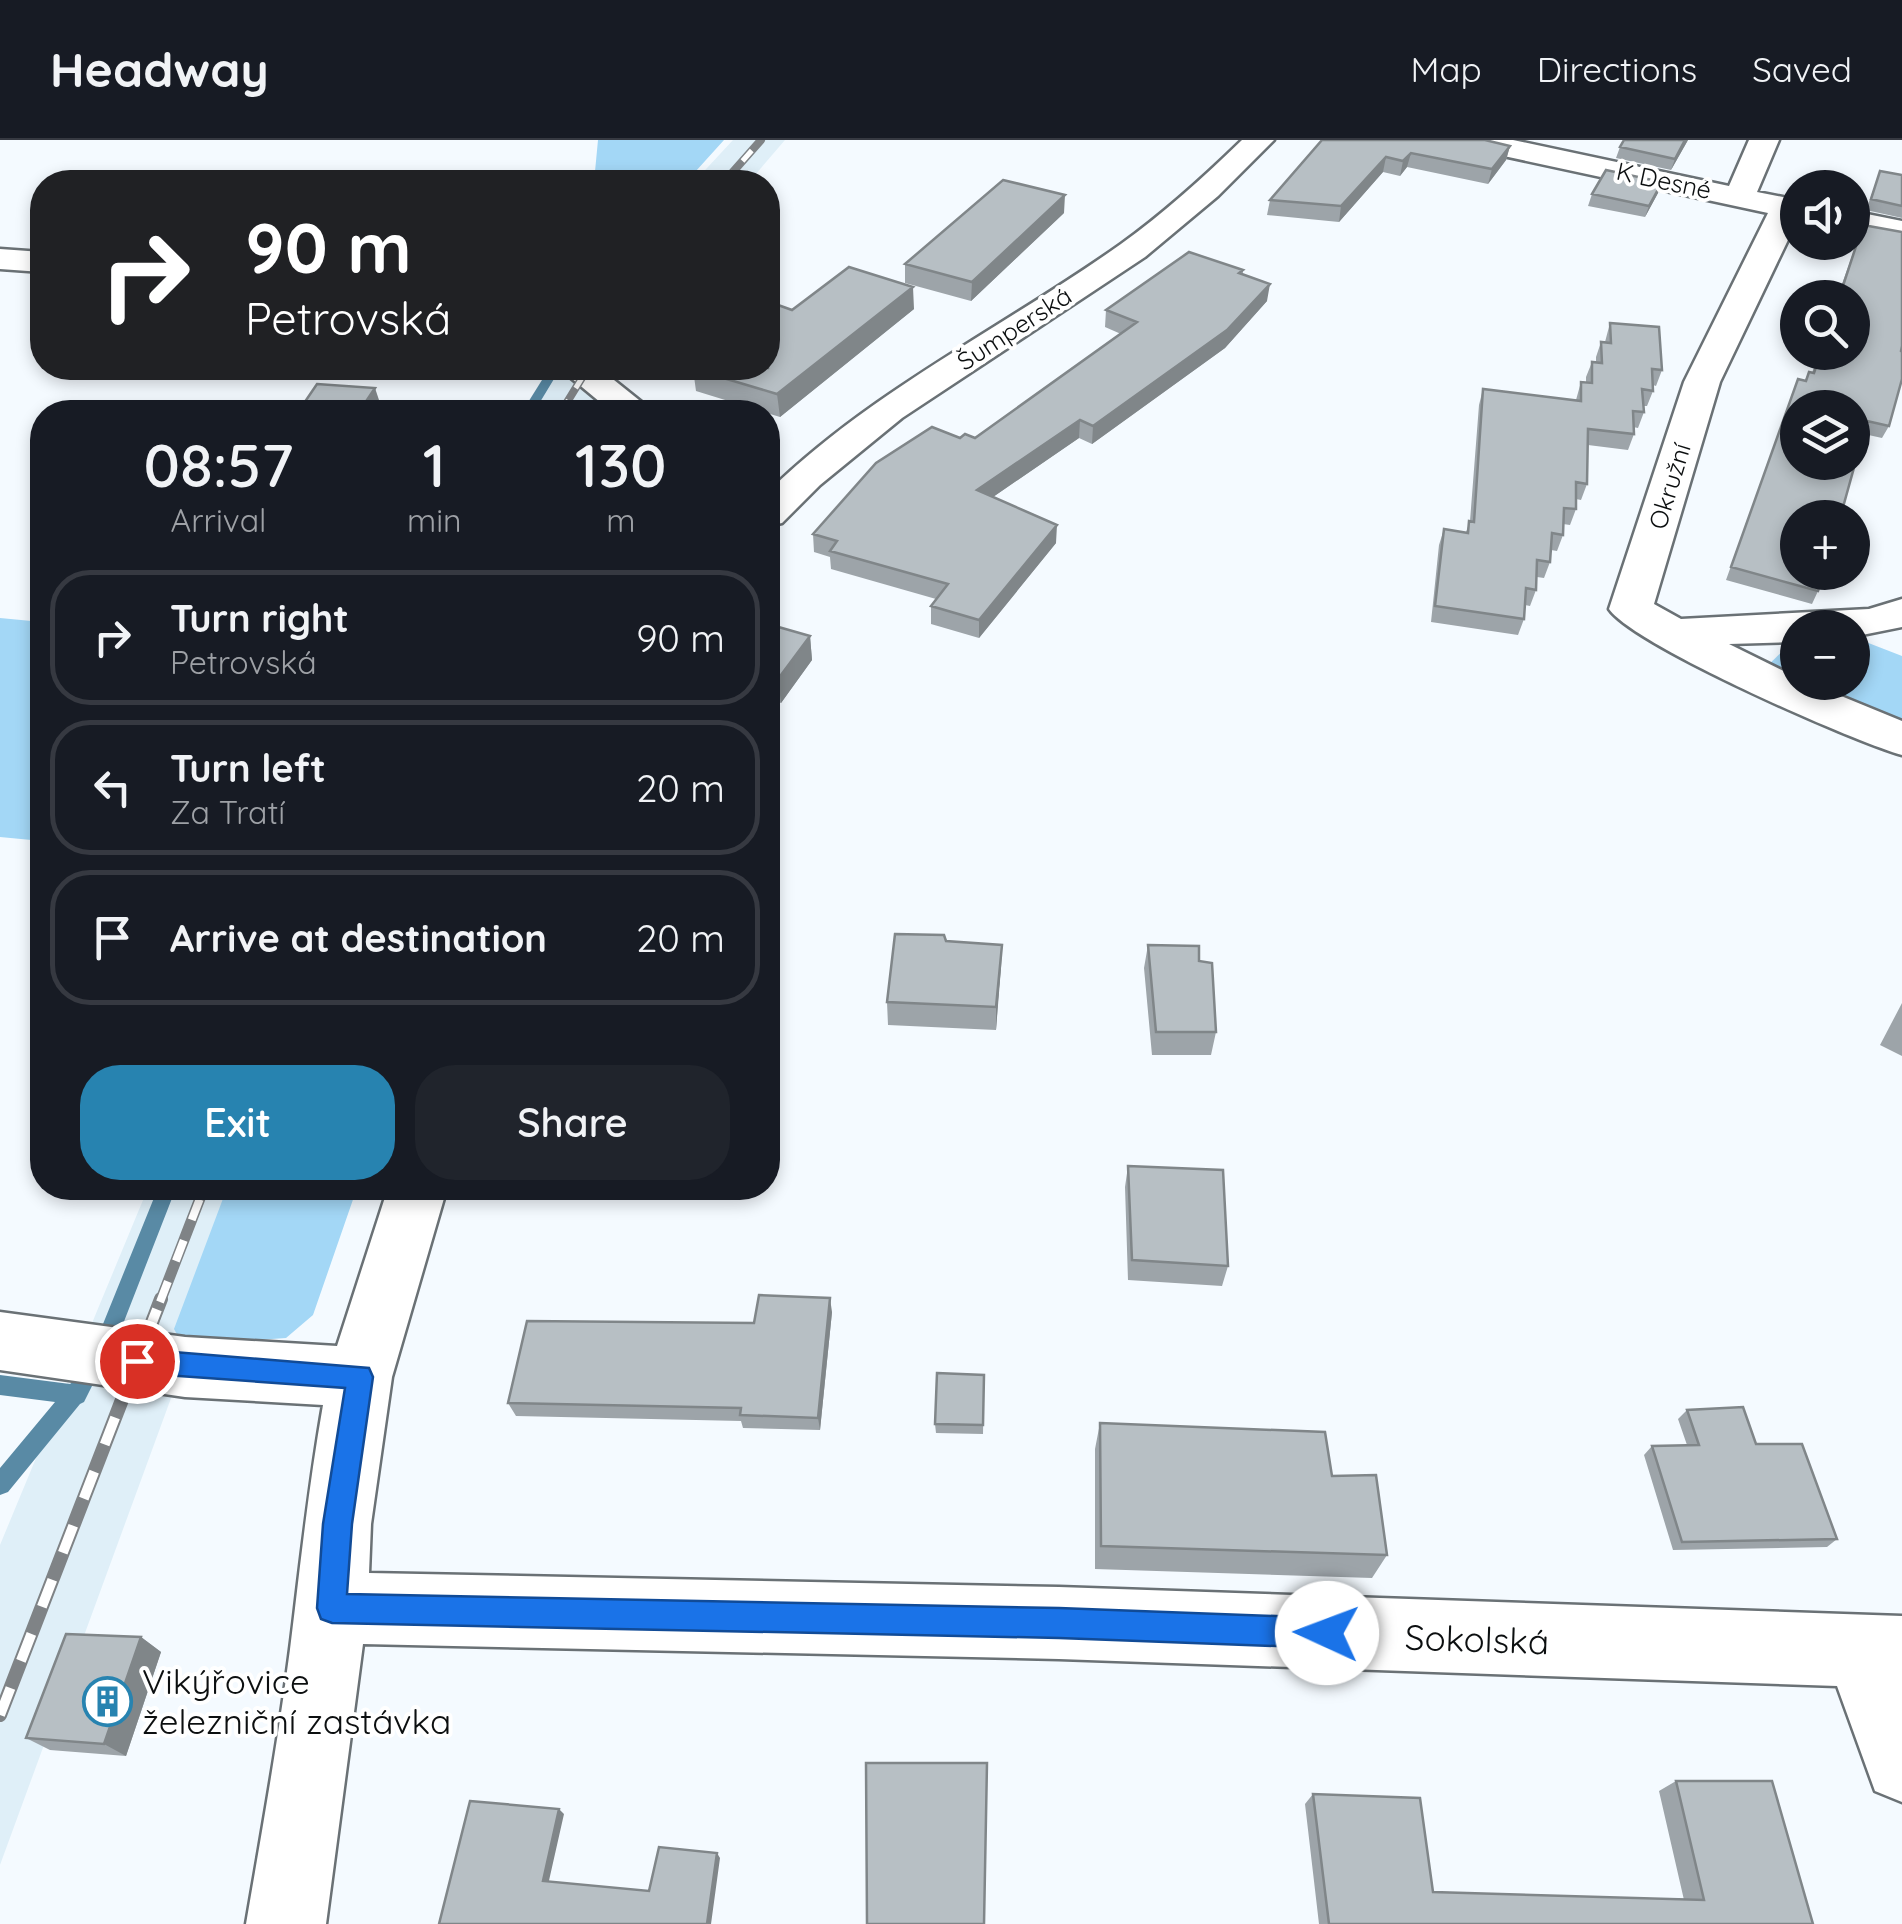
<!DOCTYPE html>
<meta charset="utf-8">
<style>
body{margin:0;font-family:Quicksand,sans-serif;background:#20242c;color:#f1f3f6;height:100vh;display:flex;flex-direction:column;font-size:38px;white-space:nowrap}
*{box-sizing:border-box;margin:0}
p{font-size:32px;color:#9ea1a6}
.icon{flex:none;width:55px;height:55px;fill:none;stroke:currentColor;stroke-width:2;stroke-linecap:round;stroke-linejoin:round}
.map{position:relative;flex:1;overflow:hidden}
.side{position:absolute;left:30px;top:260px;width:750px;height:800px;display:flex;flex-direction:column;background:#171b24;border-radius:40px;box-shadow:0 5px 15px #0003}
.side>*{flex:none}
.guide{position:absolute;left:30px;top:30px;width:750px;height:210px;border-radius:40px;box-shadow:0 5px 15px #0003;background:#202124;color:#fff;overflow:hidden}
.fabs{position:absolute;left:1780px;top:30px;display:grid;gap:20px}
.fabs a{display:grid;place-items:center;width:90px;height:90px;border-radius:50%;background:#171b24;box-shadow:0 5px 15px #0003;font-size:50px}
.pin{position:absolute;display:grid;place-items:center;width:85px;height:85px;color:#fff;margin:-42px;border:5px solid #fff;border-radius:50%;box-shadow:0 2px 10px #0007}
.me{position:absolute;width:110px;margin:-55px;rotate:272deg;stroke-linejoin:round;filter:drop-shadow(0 0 8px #0008)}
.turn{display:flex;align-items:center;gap:35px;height:210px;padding:0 50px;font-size:45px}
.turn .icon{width:130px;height:130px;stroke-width:2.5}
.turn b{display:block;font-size:70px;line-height:85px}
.eta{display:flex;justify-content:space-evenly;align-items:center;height:170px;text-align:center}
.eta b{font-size:60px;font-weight:600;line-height:70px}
.action{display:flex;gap:20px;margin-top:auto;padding:20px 50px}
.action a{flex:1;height:115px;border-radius:40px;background:#2783b0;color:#fff;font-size:40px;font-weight:600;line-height:115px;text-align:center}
.action a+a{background:#20242c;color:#f1f3f6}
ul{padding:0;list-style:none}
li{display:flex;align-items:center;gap:30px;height:135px;margin:0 20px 15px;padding:0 30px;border:5px solid #363941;border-radius:40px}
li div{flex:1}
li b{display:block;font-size:38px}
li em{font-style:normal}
header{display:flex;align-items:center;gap:60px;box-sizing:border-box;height:140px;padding:0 50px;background:#171b24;border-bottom:2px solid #363941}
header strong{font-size:48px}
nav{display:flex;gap:55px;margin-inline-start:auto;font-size:35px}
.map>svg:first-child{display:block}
.built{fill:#dfeff8}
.green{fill:#a3d7f6}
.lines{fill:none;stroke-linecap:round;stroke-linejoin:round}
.stream{fill:#598aa5;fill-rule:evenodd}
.minor-casing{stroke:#6a7175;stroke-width:5}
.minor{fill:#fff;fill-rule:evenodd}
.rail-far2-casing{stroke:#7f8386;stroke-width:8}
.rail-far1-casing{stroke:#7f8386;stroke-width:11}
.rail-casing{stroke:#7f8386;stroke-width:14}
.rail-far2{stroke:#fff;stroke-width:5;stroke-dasharray:14;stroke-linecap:butt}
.rail-far1{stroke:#fff;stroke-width:8;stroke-dasharray:22;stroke-linecap:butt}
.rail{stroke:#fff;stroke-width:10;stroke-dasharray:29;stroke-linecap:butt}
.wall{fill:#9da4a9}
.shaded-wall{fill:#808689}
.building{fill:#b7bfc4;stroke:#808689;stroke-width:2.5;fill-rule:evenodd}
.route{fill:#1a73e8;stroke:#114b97;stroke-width:2.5}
.labels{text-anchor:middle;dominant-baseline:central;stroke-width:8;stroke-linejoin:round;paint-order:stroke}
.far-street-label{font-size:25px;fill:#0c0f10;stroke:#fff}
.near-street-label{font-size:35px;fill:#0c0f10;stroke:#fff}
.near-poi-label{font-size:35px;fill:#0c0f10;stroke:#fff;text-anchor:start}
</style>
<header>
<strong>Headway</strong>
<nav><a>Map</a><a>Directions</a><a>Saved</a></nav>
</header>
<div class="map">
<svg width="1902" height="1784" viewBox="0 0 1902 1784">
<rect width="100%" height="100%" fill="#f4faff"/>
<path class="built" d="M733,0H785L749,42H694Z
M554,228H616L588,272H525Z
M148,1048H248L0,1725V1405Z"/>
<path class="green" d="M598,0H724L686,42H594Z
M0,478L42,482V701L0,697Z
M1797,497L1798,542H1852L1853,497L1902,516V591L1760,533Z
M227,1048H357L313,1175L286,1198L183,1205L174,1189Z"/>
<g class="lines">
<path class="stream" d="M547,232L557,234L534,272H522Z
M158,1048H176L123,1184L120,1190L113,1193L106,1190L103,1184Z
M83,1234L90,1237L93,1244L84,1262L80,1264L8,1352L0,1355V1328L55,1262L0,1255V1235L70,1244Z"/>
<defs>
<path id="minor" d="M1242,0H1274L1218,56L1145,117L902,278L820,345L782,383L768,386V352C872,250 1003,188 1121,104C1164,73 1204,37 1242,0Z
M1456,0H1513L1729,46L1749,0H1779L1757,52L1798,60V79L1720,242L1654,464L1681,479L1869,469L1902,459V487L1852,497V488H1798V502L1729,504L1798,538V542H1807L1902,581V615C1852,601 1634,505 1609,469L1684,242L1768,73L1471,9L1460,6Z
M1852,71L1902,81V101L1852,91Z
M0,109L42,112V132L0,129Z
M559,228H599L654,272H612Z
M388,1048H447L392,1237L371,1384L369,1433L1059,1447L1902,1476V1662L1875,1651L1837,1546L1059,1519L363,1504L326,1784H246C264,1679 283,1574 295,1468C303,1400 311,1333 323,1265L185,1257L0,1230V1172L185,1197L337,1206Z"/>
</defs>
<use href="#minor" class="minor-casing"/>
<use href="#minor" class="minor"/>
<defs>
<path id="rail-far2" d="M724,42L761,0
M561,272L588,228"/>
<path id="rail-far1" d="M160,1162L204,1048"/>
<path id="rail" d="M0,1575L161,1159"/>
</defs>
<use href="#rail-far2" class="rail-far2-casing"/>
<use href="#rail-far1" class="rail-far1-casing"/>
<use href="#rail" class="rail-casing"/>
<use href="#rail-far2" class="rail-far2"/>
<use href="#rail-far1" class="rail-far1"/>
<use href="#rail" class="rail"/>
</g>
<path class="wall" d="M1322,0L1510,6L1506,20L1488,44L1407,27L1400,36L1383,32L1339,82L1267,75L1270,60Z
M1688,0L1671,30L1616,18L1620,7Z
M1880,31L1902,35V78L1866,70Z
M1658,53L1645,77L1588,66L1592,54Z
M1064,73L971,161L905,143V124Z
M1863,85L1889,286L1882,298L1864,294L1818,451L1812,464L1726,440L1798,239L1805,240L1809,232L1812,233L1819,212H1852V158H1837Z
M1243,130V134L1267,161L1225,208L1092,304L1079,298L993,357L1056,403L979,498L931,484V466L936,459L831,429L830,417L814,412L813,394L960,298H975L1121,194L1105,187L1106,170Z
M914,169L780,277L696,251L693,229L792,170Z
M1610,183L1662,230L1656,246L1653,245V251L1647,266H1644V272L1638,288L1633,287L1634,294L1628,310L1588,305L1587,344L1581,360L1576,359V369L1570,385L1563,384V395L1557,411L1551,410L1550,422L1544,438L1537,437L1536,450L1530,466L1525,465L1524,479L1518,495L1431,482L1439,405L1444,389L1466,392L1470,381L1479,265L1483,249L1576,260L1581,242H1586V237L1592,222H1596V217L1601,202H1605Z
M768,484L810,496L812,520L781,563L768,559Z
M946,801L1002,805L996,890L888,885L887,862Z
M1148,805L1199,821L1216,892L1211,915H1152L1144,828Z
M1902,863V916L1880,905Z
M1128,1026L1228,1126L1222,1146L1128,1140L1125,1047Z
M832,1172L820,1290L743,1288L741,1281L516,1276L508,1263L754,1183Z
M984,1235L983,1294L936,1293L935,1284Z
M1687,1270L1756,1304L1837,1399L1827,1407L1673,1410L1644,1315L1652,1306L1687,1305L1678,1279Z
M1100,1283L1332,1336L1387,1415L1372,1438L1095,1429V1309Z
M141,1497L161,1512L126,1616L50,1610L26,1598Z
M1676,1641L1813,1784H1319L1305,1664L1313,1654L1433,1752L1684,1760L1659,1651Z"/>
<path class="shaded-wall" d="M1685,0H1688L1671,30L1675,19Z
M1510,6L1506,20L1488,44L1492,29Z
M1411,13L1407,27L1400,36L1403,21Z
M1386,17L1383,32L1339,82L1341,66Z
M1662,42L1658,53L1645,77L1649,66Z
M1065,55L1064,73L971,161L972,142Z
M1270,144L1267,161L1225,208L1092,304L1093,286Z
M913,147L914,169L780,277L777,254Z
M375,248L379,260L370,272H359Z
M1080,280L1079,298L977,368V350Z
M1057,385L1056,403L979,498V480Z
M810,496L812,520L781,563L778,539Z
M1002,805L1001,828L996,890V867Z
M775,883L777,894L771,917L769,906Z
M776,906L777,918L768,963V944Z
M830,1158L832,1172L820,1290L818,1278Z
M141,1497L161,1512L126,1616L104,1604Z
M559,1669L564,1674L548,1745L543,1741Z
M717,1713L720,1718L711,1784H707Z"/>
<path class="building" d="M1322,0H1485L1510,6L1492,29L1411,13L1403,21L1386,17L1341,66L1270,60Z
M1624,0H1685L1675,19L1620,7Z
M1606,30L1662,42L1649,66L1592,54Z
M1880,31L1902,35V66L1871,59Z
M1003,40L1065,55L972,142L905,124Z
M1863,85L1902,92V206L1901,211L1902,212V239L1889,286L1867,281L1840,378H1798V432H1824L1818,451L1731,427L1798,239L1806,241L1809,232L1814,233L1821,212H1852V158H1839ZM1798,268H1852V322H1798Z
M1189,112L1243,130L1239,133L1270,144L1227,190L1093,286L1080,280L977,350L1057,385L979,480L931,466L948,444L830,411L837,401L813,394L876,323L932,287L960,298L965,294L975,298L1137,182L1106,170Z
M849,127L913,147L777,254L693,229L695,228H768V173L778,165L792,170Z
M1610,183L1659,187L1662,230L1652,229L1653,251L1642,249L1644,272L1633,271L1634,294L1588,289L1587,344L1576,342V369L1564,368L1563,395L1552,393L1550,422L1537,420L1536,450L1526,448L1524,479L1435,466L1444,389L1468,393L1469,381L1474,382L1483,249L1581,261V242L1592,243V222L1602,223L1601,202L1611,203Z
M317,244L375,248L359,272H298Z
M768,484L810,496L778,539L768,536Z
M895,794L944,795L946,801L1002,805L996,867L887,862Z
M1148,805L1199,806V821L1212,823L1216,892H1156Z
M768,882L775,883L769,906H776L768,944Z
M1128,1026L1223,1030L1228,1126L1132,1120Z
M759,1155L830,1158L818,1278L740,1275L741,1268L508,1263L527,1181L754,1183Z
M937,1233L984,1235L983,1285L935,1284Z
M1743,1267L1756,1304H1802L1837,1399L1682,1402L1652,1306L1699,1305L1687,1270Z
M1100,1283L1325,1292L1332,1336L1376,1335L1387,1415L1101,1406Z
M66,1494L141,1497L104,1604L26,1598Z
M866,1623H987L984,1784H867Z
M1676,1641H1772L1813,1784H1329L1313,1654L1420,1658L1433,1752L1704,1760Z
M470,1661L559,1669L543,1741L649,1751L659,1707L717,1713L707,1784H439Z"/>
<path class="route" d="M137,1209L369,1228L373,1237L352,1384L347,1454L1059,1468L1327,1478L1338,1482L1342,1493L1338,1504L1327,1508L1059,1498L332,1483L321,1479L317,1468L323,1384L345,1248L137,1233L127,1230L123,1221L127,1212Z"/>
<defs>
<symbol id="building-ring" viewBox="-11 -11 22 22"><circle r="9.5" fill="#fff" stroke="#2783b0" stroke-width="1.5"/><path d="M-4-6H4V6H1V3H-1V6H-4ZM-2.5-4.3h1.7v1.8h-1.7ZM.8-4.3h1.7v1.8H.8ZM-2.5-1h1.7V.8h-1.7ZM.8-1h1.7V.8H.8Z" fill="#2783b0"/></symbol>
</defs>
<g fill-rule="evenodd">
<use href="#building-ring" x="80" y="1534" width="55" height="55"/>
</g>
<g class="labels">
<g class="far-street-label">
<text transform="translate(1664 40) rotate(12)">K Desné</text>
<text transform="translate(1014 188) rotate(-33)">Šumperská</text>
<text transform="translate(1669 346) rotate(-73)">Okružní</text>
</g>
<g class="near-street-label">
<text transform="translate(1477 1499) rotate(2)">Sokolská</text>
</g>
<g class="near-poi-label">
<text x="142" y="1541">Vikýřovice<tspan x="142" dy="40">železniční zastávka</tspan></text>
</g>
</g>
</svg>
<div class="fabs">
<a><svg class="icon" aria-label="sound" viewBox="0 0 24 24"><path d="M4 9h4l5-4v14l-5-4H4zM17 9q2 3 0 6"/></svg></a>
<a><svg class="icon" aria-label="search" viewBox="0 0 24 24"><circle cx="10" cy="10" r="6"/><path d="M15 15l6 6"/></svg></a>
<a><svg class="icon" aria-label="layers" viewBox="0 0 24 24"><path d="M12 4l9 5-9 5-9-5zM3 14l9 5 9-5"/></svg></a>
<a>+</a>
<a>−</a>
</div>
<div class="pin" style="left:137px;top:1221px;background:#d93025"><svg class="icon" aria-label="arrive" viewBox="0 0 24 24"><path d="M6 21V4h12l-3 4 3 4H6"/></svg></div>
<svg class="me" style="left:1327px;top:1493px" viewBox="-20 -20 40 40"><circle r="19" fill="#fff"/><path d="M0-13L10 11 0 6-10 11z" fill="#1a73e8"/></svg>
<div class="guide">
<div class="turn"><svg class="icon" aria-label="right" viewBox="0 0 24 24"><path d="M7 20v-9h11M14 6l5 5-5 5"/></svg><div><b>90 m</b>Petrovská</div></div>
</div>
<section class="side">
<div class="eta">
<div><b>08:57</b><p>Arrival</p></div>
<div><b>1</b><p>min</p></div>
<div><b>130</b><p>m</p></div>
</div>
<ul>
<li><svg class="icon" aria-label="right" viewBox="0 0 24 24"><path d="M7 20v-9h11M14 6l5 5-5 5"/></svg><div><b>Turn right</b><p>Petrovská</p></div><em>90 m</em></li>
<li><svg class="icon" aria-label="left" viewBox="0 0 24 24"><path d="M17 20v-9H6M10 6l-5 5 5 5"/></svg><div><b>Turn left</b><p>Za Tratí</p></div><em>20 m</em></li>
<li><svg class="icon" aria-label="arrive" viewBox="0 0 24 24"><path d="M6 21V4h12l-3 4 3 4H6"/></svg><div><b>Arrive at destination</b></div><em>20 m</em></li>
</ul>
<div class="action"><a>Exit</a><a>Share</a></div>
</section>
</div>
